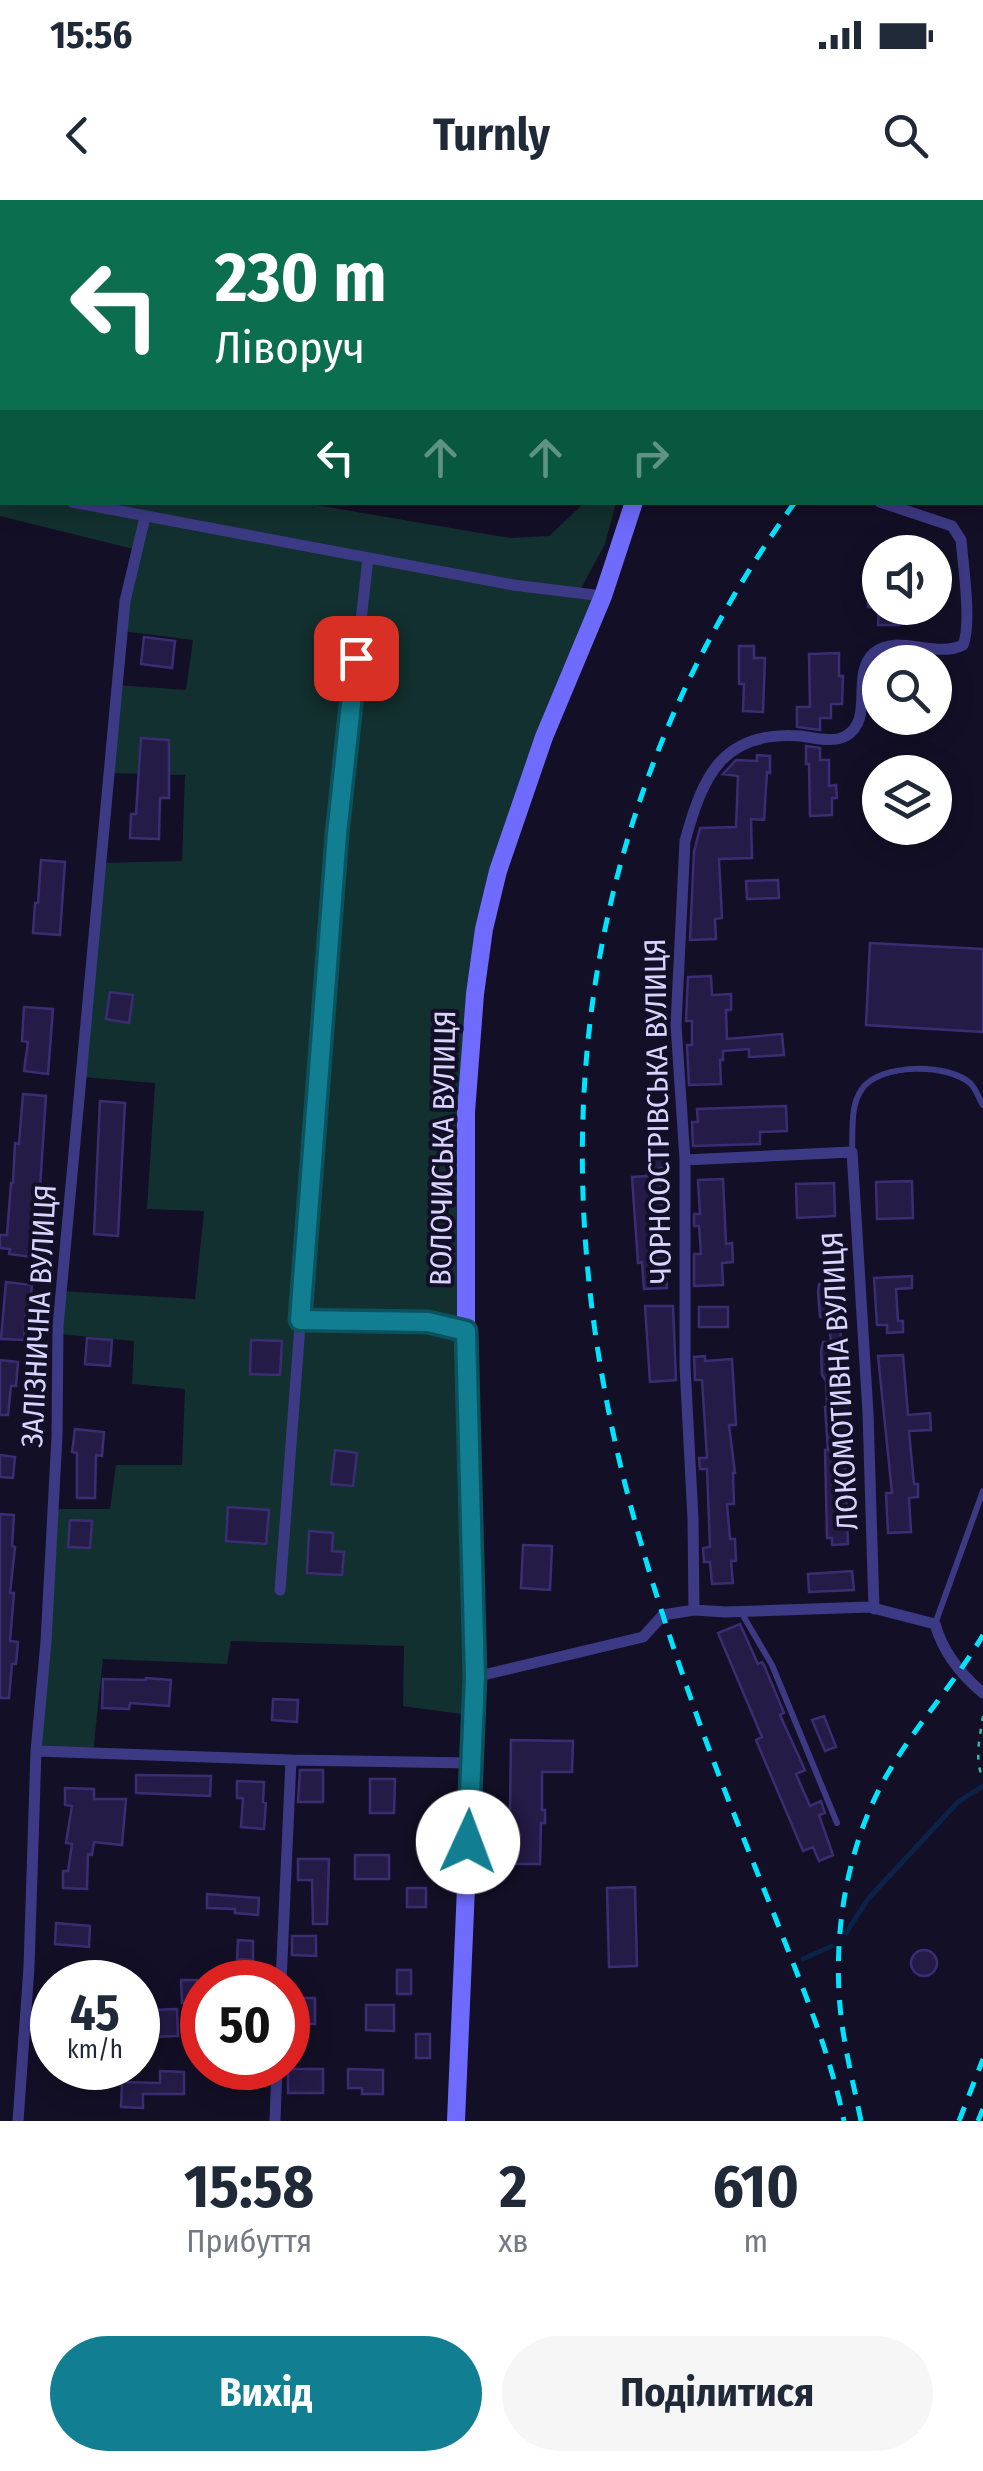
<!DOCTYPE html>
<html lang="uk">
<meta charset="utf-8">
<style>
body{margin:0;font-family:"Fira Sans Condensed",sans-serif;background:#f6f6f7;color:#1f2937;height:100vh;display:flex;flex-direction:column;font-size:38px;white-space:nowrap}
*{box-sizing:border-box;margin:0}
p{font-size:32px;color:#747a83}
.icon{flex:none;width:55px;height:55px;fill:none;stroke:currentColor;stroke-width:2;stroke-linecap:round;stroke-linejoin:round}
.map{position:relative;height:1921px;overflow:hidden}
.drawer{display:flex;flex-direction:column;background:#fff;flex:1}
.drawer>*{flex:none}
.guide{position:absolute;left:0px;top:0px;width:985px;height:305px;box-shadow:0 5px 25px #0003;background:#0b6e4f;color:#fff;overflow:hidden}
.buttons{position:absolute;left:862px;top:335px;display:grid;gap:20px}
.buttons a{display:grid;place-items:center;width:90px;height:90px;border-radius:50%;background:#fff;box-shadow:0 5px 25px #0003;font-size:50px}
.speed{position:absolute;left:30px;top:1760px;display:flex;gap:20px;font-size:50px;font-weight:700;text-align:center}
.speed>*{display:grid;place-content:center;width:130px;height:130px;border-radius:50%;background:#fff;box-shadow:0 5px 25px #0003;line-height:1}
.speed small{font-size:25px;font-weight:400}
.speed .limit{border:15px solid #d22;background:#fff;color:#111}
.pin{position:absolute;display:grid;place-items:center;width:85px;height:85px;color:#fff;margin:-42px;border-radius:20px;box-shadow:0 5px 15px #0006}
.me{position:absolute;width:110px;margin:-55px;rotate:2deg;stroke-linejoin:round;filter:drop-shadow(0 0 8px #0008)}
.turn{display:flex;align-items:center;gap:35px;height:210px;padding:0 50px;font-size:45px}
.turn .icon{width:130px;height:130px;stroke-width:2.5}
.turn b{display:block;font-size:70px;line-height:85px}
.lanes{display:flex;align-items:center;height:95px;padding:0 50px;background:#0003;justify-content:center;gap:50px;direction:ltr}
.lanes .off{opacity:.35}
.eta{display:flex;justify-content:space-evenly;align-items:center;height:170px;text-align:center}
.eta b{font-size:60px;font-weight:700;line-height:70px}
.action{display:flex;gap:20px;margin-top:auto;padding:20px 50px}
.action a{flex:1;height:115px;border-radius:60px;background:#117e91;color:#fff;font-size:40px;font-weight:700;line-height:115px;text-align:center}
.action a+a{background:#f6f6f7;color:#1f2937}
.status{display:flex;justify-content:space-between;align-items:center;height:70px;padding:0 50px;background:#fff;direction:ltr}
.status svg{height:28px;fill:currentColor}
header{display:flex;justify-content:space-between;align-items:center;height:130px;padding:0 50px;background:#fff;font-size:45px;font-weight:700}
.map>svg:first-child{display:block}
.green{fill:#12302f}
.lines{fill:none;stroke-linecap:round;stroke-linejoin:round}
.stream{stroke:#0c2248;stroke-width:5}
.building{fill:#241b47;stroke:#3b2d73;stroke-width:2.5}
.path{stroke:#2fb8b0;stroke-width:2.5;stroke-dasharray:5 8;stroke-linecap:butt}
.service{stroke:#3d3a85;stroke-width:6}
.minor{stroke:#3d3a85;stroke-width:11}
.secondary{stroke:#6f6bff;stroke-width:18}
.rail{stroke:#00e5ff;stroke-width:5;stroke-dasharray:15 12;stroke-linecap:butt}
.route-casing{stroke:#0b525e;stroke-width:25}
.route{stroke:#117e91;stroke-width:18}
.labels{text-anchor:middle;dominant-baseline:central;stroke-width:8;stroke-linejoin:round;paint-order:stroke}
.street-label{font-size:30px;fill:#d9d4ff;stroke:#130f26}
</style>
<div class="status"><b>15:56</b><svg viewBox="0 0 49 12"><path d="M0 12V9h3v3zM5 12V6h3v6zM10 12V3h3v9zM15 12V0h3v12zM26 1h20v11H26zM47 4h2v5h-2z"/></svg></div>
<header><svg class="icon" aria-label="back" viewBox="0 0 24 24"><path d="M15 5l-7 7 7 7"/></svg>Turnly<svg class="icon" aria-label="search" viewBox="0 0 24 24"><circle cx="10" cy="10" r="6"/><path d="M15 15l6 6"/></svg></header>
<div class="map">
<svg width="983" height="1921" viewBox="0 0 983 1921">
<rect width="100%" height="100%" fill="#130f26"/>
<path class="green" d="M0,251H2V302L304,303L510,338L549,336L580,307L581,303H616L605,344L579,392L603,396L498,671L466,912L475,1516L403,1506L404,1446L231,1441L227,1464L103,1459L93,1553L36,1551L53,1309H110L116,1265H182L185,1189L132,1184L134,1141L58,1134L61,1091L195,1099L204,1011L147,1009L155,883L81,877L100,663L182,661L185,575L108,573L116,485L186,490L193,440L122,431L137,350L0,316Z"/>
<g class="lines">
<path class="stream" d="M846,1733L868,1699L958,1602L983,1586
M803,1759L832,1746"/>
</g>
<path class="building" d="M868,396L880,397V408H900L899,425H878L879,408L868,407Z
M144,437L175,441L172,468L141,464Z
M739,446H754V458H765L763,512L743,511L744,484H739Z
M839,453V476H843L842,504H831V518H820V530L797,527V507H810L809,454Z
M141,538L169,540V598H160L159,639L130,638L131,614H136Z
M806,546L820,548V560H829V586L836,585L837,598H832V615L810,616L809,564H806Z
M757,555L770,556V573L767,572L764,620L751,619L752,658L719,659L722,718L715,719L716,739L690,740L694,652L700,628L736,627L738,576L723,574L736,560L757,561Z
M41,660L65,662L60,735L33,733L35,703H38Z
M778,680L779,698L747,699L746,681Z
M870,743L983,749V832L866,825Z
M711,776L712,795L731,794V810H726L727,839L782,834L784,855L749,857V849L723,851V860H720L721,884L689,885L687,845H692V821H686L688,777Z
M110,792L133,795L129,823L106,819Z
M24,807L53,809L48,874L24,871L28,842L22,841Z
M23,894L46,896L38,1018L32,1057L9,1054L10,1049L0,1048V1035H7L11,983H13L15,943L19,944Z
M100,901L125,903L118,1036L94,1034Z
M786,906L787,931L760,932V944L693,946L692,922H698L697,909Z
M647,940H667L668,968H659L667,1088L644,1089L642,1062L638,1063L632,977L647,976Z
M723,979L726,1044L732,1043L733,1062L722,1063L723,1085L694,1086V1054H701L699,1026H694V1014H700L698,980Z
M912,981L913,1018L877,1019L876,982Z
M834,983L835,1016L797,1018L796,984Z
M912,1076V1088L896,1089L898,1121H903V1132L887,1133V1125H877L874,1078Z
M6,1082L32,1085L29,1111H26L24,1140L1,1139Z
M834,1083V1086H839L843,1196H845L848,1236H844L848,1344L832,1345V1338H827L825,1250H828L825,1207L827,1206L826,1181L822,1175L821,1151L823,1142H831L828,1116L820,1117L818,1092L819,1084Z
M645,1106H673L676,1180L650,1182Z
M699,1107H728V1127H699Z
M87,1138L112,1140L110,1166L85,1164Z
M251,1140L282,1141L280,1175L250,1174Z
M903,1155L908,1215L930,1213L931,1230L909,1231L914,1284H918V1297L909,1298L911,1332L888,1333L886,1293H892L878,1156Z
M705,1156V1161L732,1159L736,1225H729L735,1273H733L734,1304H727L730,1339H735L736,1361H731L733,1383L712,1384L710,1362H704L703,1348L710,1347L707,1269H700L699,1258H707L702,1180H695L694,1157Z
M0,1160L18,1162L16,1186H11L8,1215H0Z
M75,1229L104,1232L102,1256L96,1255L95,1298H77V1253L72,1252Z
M335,1250L357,1253L353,1286L331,1284Z
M0,1255L15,1257L13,1278L0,1277Z
M228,1307L269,1310L266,1344L226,1341Z
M0,1314L14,1315L12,1346L15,1347L10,1393H14L10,1441L18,1442L16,1464H12L9,1498H0Z
M70,1320L92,1321L90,1348L68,1347Z
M309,1331L333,1333L332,1351L344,1352L342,1375L307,1373Z
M523,1345L552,1346L550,1390L521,1388Z
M852,1371L854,1390L809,1392L808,1374Z
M740,1424L758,1464L762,1462L764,1465L784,1513L780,1515L805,1570L796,1574L810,1606L821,1601L825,1613L819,1615L833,1655L819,1661L813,1647L803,1651L756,1540L762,1537L718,1433Z
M146,1478L171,1480L169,1506L130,1503L129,1509L102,1508L103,1479L146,1480Z
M273,1499L298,1500L297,1522L272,1520Z
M824,1516L836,1547L825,1551L812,1520Z
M511,1540L573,1541L572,1572H542V1610H545V1623H541L540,1664H508L509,1621H506V1609H510Z
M300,1570H323V1602H298Z
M136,1575L211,1576L210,1596L136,1593Z
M370,1579H395L394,1613H370Z
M237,1581L264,1582L263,1602L266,1603L264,1629L241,1627L243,1598H237Z
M65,1588L94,1589V1599H126L122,1645L94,1642L92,1655L88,1654L87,1689L63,1688V1671H68L72,1644L66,1643L72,1606L65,1605Z
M355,1655H389V1679H355Z
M298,1659H329L327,1724H313L312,1680H298Z
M428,1659L452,1660V1673H428Z
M635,1687L637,1766L609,1767L607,1688Z
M407,1688H426V1707H407Z
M207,1694L259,1698L258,1715L235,1713V1709L207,1708Z
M56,1723L90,1726L89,1747L55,1744Z
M292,1736H316V1756L292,1755Z
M238,1740L253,1741V1760L237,1759Z
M911 1763a13 13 0 1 1 26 0a13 13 0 1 1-26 0Z
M397,1770H411V1794H397Z
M181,1780H197V1803H182Z
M294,1798H315V1824H294Z
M366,1805H394V1831L366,1830Z
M177,1809L178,1836L150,1837L149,1810Z
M416,1834H430V1858H416Z
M288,1869H323V1893H288Z
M348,1869L383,1870V1894H362V1888H348Z
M160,1871L184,1872V1894H143V1908L121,1907L122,1882L160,1883Z"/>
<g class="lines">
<path class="path" d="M983,1516C980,1537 974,1559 983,1579"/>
<path class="service" d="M726,2V0
M852,950C853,931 850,905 862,889C880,863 949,863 971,884C976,889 979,899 983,905
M741,1412L772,1465L837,1623
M935,1424L983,1291"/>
<path class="minor" d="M0,288L2,289
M72,302L513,385L603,396
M685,960L852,952L868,1213L874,1409
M301,1119L428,1122L467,1131
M280,1390L337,635L368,358
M694,1410L693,1319L685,1166V960L676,825L685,641C703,575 723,530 801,536C815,538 833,543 846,536C875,519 850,474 874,453C897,433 935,459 963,445C972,424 963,364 961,340L952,326L880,302
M475,1477L643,1437L663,1415L694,1410L725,1412L869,1407L935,1424C943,1452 960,1474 983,1493
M36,1551L291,1560L471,1563
M281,1782L291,1560
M18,1921L29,1767L36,1551L46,1442L57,1236L58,1126L125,401L145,317
M275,1921L277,1868"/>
<path class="secondary" d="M653,2V0
M456,1921L475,1477L466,1158V912L475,794L484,729L498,671L544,537L603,396L634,302"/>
<path class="rail" d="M982,98H983
M795,302C606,564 546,864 603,1181C623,1296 659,1408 698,1519C726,1597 758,1673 788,1750C810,1806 832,1862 844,1921
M861,1921C854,1886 845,1851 841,1816C832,1737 846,1650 884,1580C913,1528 953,1486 983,1435
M959,1921L983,1859
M978,1921L983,1909"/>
</g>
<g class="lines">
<defs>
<path id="route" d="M356,458L337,634L300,1120L428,1122L466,1131L475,1477L468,1642"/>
</defs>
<use href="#route" class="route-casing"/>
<use href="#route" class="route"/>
</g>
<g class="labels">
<g class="street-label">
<text transform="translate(658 911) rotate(-91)">ЧОРНООСТРІВСЬКА ВУЛИЦЯ</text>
<text transform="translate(443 948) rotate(-89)">ВОЛОЧИСЬКА ВУЛИЦЯ</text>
<text transform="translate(39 1116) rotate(-87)">ЗАЛІЗНИЧНА ВУЛИЦЯ</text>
<text transform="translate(840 1181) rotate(-93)">ЛОКОМОТИВНА ВУЛИЦЯ</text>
</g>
</g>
</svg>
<div class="buttons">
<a><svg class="icon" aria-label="sound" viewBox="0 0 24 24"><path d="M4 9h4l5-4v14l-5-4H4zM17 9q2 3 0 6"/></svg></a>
<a><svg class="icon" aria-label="search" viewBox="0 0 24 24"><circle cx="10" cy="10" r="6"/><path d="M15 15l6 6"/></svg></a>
<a><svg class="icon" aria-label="layers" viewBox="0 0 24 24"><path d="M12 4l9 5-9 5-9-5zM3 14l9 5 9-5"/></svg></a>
</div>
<div class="speed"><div>45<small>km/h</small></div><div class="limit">50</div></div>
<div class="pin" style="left:356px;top:458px;background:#d93025"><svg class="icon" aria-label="arrive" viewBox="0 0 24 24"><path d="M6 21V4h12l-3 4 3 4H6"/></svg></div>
<svg class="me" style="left:468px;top:1642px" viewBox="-20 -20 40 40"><circle r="19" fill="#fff"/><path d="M0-13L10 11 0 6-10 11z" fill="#117e91"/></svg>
<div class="guide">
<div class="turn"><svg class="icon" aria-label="left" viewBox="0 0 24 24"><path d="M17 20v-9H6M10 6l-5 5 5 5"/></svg><div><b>230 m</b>Ліворуч</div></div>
<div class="lanes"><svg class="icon" aria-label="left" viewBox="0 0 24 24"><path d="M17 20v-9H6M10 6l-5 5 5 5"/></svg><svg class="icon off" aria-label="ahead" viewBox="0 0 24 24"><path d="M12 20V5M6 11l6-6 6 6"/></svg><svg class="icon off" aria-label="ahead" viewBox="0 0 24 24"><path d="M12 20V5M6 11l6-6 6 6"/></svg><svg class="icon off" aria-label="right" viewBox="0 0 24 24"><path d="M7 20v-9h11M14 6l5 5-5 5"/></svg></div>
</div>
</div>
<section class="drawer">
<div class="eta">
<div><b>15:58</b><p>Прибуття</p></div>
<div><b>2</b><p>хв</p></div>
<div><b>610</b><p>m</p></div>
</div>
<div class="action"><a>Вихід</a><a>Поділитися</a></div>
</section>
